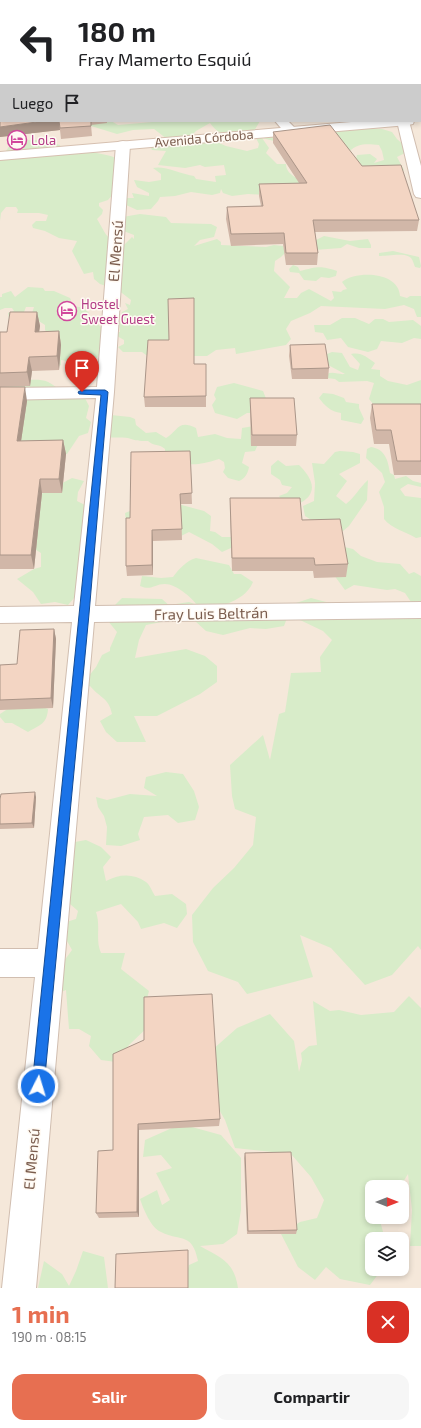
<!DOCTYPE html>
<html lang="es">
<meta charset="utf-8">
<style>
body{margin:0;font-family:"Exo 2",sans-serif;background:#f6f6f6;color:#202124;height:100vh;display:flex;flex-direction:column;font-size:15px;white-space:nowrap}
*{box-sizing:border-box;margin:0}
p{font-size:13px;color:#757577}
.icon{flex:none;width:22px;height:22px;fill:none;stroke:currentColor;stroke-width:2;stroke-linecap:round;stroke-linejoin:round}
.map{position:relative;height:1288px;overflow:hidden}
.drawer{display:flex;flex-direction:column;background:#fff;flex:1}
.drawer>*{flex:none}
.top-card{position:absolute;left:0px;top:0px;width:421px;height:122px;box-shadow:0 2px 6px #0003;background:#fff;color:#202124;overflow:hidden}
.needle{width:26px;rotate:90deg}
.controls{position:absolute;left:365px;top:1180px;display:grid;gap:8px}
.controls a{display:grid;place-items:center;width:44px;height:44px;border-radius:8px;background:#fff;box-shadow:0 2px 6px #0003;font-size:20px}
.pin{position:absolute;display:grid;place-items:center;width:34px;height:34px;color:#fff;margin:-41px -17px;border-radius:50% 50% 50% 0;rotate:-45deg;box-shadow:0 0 4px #0007}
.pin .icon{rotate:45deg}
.me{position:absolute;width:44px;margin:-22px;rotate:5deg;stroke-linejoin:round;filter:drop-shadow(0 0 3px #0008)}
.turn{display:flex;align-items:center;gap:14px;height:84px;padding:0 12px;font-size:18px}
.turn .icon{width:52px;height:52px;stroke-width:2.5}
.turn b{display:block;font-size:28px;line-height:34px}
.then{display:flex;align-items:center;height:38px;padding:0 12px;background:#0003;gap:8px;font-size:15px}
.round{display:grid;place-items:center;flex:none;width:42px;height:42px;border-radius:12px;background:#f6f6f6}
.head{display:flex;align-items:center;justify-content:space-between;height:68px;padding:0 12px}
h1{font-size:24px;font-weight:700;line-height:30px;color:#e76f51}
.cta{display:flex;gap:8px;margin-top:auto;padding:8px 12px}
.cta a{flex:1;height:46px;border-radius:12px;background:#e76f51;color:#fff;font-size:16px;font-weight:700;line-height:46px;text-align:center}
.cta a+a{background:#f6f6f6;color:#202124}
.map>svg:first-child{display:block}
.residential{fill:#f5e8da;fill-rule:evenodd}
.green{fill:#d8ecc9}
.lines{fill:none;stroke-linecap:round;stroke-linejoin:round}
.minor-casing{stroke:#d1beb0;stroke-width:2}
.secondary-casing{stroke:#d6c0b0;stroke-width:2}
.minor{fill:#fff;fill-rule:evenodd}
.secondary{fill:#fff;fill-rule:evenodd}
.wall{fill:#d1b7a8}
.shaded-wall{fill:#aa9588}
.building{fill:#f3d5c3;stroke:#aa9588}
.route{fill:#1a73e8;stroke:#114b97}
.labels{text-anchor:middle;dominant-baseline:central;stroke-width:3;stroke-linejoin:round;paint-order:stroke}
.far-street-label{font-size:13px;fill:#7a5c4d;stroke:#fffaf3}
.far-hotel-label{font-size:13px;fill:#b23c85;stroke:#fffaf3;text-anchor:start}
.street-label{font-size:15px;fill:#7a5c4d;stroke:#fffaf3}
</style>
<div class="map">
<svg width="421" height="1288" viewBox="0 0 421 1288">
<rect width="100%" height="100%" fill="#fdf6ec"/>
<path class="residential" d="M0,0H421V1288H0ZM1,1H420V121H1ZM372,1187H402V1217H372ZM372,1239H402V1269H372Z"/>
<path class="green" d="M92,121H111L118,125L164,121H260L254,131C236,135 223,141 210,123L196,131L187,140H212L226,146L247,151L258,148L259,144L256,138L257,134L278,132L274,141L262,138L269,148L266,153L277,164H286C286,175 298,177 305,185L266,195L248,194L232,196L223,193L221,189L220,193L212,195L191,192L175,196L160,197L158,201L151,209L137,210L124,204L125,198H134L132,193L149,196V193L137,187L134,180L149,182L161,180V174L153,168C163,165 182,174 194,176L196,179L216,182L215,176L226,175L224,165L205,167L200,165L185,168L158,165L166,151L152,150L150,146L167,139L154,129L133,130L117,134L91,126Z
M334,127L382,129L392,132L397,139L405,146V153L397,157L404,170L399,174L361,178L356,159L357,155L370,154L377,159L374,163L384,160L382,151L379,145C366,144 358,143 349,152L342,151Z
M29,140H41L60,145L61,149C71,150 109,153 115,158L119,187L108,200L99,203V206L103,210L102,214L97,219C108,237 104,237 124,245L132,237L134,239V235L121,230L111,219L140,214L166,217L171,223L211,224L217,227L214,237L200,240L194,246L217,239L221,242V245L266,247L274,245L283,246L285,253L281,257L275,261L274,271L290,287L284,298H297L301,293L309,289L331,301L334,298L332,291L341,292L343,290L347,289L342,282C357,270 399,272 400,296L407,298L410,296H421V317H417L414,309L404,305L385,309L321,306L310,313L291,321L286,329L291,339L286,345L236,354L235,348L216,350L207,356H155L146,355L142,352H123L118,347L124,344V340L117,336V332H120L119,324L122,312L128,309L125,303L130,305L131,300L118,290L100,284L94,279L93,272L84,274L72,251L77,241L59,238L45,231L33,228L32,225L36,221H46L48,215L39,213H17L18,210L16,207H6L1,213L0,221V160L10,145Z
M324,236L350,241L368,239L371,245V248H359L347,244L341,248L314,250L316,240Z
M393,251L419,257L421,266L420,268L415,267C414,265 413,260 411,258C406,252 387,256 379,256V253Z
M293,265L298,267L300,271C316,267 320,265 337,271L336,276L329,278L321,277L316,281L304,280L299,273L290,272L289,269Z
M28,287L43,288L45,291H54L70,298L71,300L68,303L63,304L62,309C71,305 81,305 89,313V321C101,322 105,333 111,342L91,364L76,369L71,367L67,361L61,360V365L54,369L52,339L45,330V325L31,316L34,307H26L24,312L15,320L9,318L8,313L14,311L12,308H5L0,310V297H2V294L11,291L15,297Z
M342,318H355L369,324L375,319H383L389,322L413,320L421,326V339L414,338L402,343L381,341L377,349L368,352L348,347L341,338L327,340L323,333L315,332L314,325H330Z
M332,352L342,353L350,367L358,370L360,364L351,354C362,352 366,357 375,363L371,369L380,370V376L388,381L407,385L421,380V415L375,406L369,399L374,383L367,381L339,382L335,379L327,378V374C333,371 339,375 345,374L328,365L327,354Z
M21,380C41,380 47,377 62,393L82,392L89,406L86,418L91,422L88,433L79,436L67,454L13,459L0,413V384Z
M234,383L263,391L267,401L264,413H247L237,419L215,413L212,405L216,399L214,395L217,387Z
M323,393L333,394L344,398L346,402L359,404V408L364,419L361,424L341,420V413C331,412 324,405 319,398Z
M111,415L130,417L135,419L136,425L146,433L156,432L166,438C178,431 178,419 196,428L198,437L215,434L227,438L241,439L242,428L254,426L260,440L255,451L245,452L242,463L249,467C248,473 245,479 239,481L228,478L223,472L225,468L224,462L219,459C194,467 189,465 165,459V449C160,444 153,446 148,441C138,441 137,441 128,438C122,437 111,438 104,437Z
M371,447C385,449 388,460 390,473L394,475L395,479L406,476L413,481L421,483V487L408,484L400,489L405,496L421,498V537L416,538C406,532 391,528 384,519V507L379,492L385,482L382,473L366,458L367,449Z
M340,451L353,452L360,454V463L339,474L347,481L336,496L346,504C355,497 359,488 368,480L367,500L349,526L343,531L333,527L321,526L305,516L303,506L314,501L315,483L312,463L324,464L335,452Z
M278,460L286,466L299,465C307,473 317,485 309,496C306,500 300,503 296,506H286L279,496L287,493L292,487L282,485L280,480L271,474V466Z
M72,478L84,481L78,492L77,501L87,506L75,597L68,605L55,602L41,604L33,592L17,579L34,569L41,567V553L25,543L26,502Z
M178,504L204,511L211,516L210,531L215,532L222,537H231V548L222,552L212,544L189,532L177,538L126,521L125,513L135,509Z
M340,546L353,549L361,556L377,562L400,564L409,574L414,572L421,576V606L411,602L405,593L395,589L387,590L354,585L345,590L328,567Z
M196,558L229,565L234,574H241L253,582C248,594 238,599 227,604L243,605L252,603L287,618L284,626L266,629L250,628L223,635L206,631L195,621L177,619L146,625L139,640L135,658L186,649L205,656L217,666V682L200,694L157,716H134L146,742H117L106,732L100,721L112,714C109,698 100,698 90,686L85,688L88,677L96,667L102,655L110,651V648L117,632L108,621L114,606L122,598L162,599L172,608L176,604L189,602L197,605C191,597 176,584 165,584C154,584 152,591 140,586L142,576L161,578L173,577C179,569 186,561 196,558Z
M311,598L360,611L421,610V950L418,946L392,975L365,985L331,948L300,935L313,977L247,994L238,982L208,971L193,942L192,915L213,888L234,868L253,845L256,817L235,809L232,796L230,765L263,735L270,760L279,714L285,712L291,673L321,672L320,657L332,640L323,631L300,620L296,603Z
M31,703L48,709C47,724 40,725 28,732L12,723H5L0,717V714L12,706Z
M166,772L183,774L194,791L199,807L195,820L178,823L168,815L144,817L138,834L140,840L121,846L106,845L107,827L104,816L98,807L96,797L107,800L130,794L157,796L144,788L146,777Z
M86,840L101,847L111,857L103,867L106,881C119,874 133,873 146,882C150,885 152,891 155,896L172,894L186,904L187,914L177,928L164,923L141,929L138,922L121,904L96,912C101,926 95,940 101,953H125L121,969L149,991L145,1006L150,1025L129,1045L116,1062L101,1060L89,1046L91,1036L79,1029H69L66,990L56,994L64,961L72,950L67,941L63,923L76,919L78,911L70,904L68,897L75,842Z
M409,996L421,1008V1246H410L412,1210L408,1174L400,1187H372V1217H383L380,1221L385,1239H372V1269H382L370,1285L340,1279L326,1267L315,1280L298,1267L281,1234L300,1222L317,1218L324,1200L311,1177L291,1154L235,1148L225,1120L216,1104L203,1058L237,1028L270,1014L294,1041L299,1072L302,1060L301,1053L309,1046L317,1045L313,1001L330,1011L339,1010L361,1015L394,1012Z
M181,1124L221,1135L241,1158V1210L237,1234L223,1244L200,1246C221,1258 234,1261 238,1288H183L189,1265L198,1261C192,1232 182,1242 161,1232C151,1228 143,1208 140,1199L157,1190L162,1205L170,1200L156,1173L172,1168L161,1155L143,1157L145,1140Z
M83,1251L104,1257L108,1288H38L44,1261L62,1274L69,1286L76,1271Z"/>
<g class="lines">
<defs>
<path id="minor" d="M420,19H421V25H420Z
M275,121H288L298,131L296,134H286Z
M397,121H409L421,166V198L416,197L414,194Z
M123,141L128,142L130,145L114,392L95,606L421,602V618L94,622L36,1288H2L35,977H0V949H38L72,622L0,623V607L74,606L96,398L0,400V388L97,387L116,145L118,142Z"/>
<path id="secondary" d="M363,121H414L413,124L408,125L0,160V152Z"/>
</defs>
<use href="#minor" class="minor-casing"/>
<use href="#secondary" class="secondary-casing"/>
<use href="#minor" class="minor"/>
<use href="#secondary" class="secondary"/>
</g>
<path class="wall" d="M0,80L1,121H107V123L91,125L92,136L61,139L60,130L0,137Z
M273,132L362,166L419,220L417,231L315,232L318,253L317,265H286L283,244L231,246L226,219L227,207L261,206L259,196V184L299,183L273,143Z
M37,312L40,326L39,332L59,331L61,345L59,370L32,371L30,386L0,387V332H7Z
M290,345L329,368L328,379H292L289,356Z
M195,364H206V407H145L144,397Z
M0,387L27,401L21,441L63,440L66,454L62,493H42L34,569H0Z
M250,398L297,435L296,446H251L250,409Z
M372,404H421V475H394L389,444H374L370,418Z
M190,451L192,504H181L182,540L153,541V575L127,576L126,566L130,518Z
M230,498L302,520L348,564L346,577L314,578L313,571H232L230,511Z
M54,629L56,639L53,708L0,710V665L17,664Z
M36,797L34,828L0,829V799Z
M113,1054L220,1119L219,1126L139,1130V1217L99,1218L96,1213L113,1150Z
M245,1153L297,1230L296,1234H247L244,1158Z"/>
<path class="shaded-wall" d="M403,0H421V6H420V1H398Z
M0,31H1V41L0,42Z
M420,85H421V96H420Z
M44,121H59L60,130L0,137V127Z
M37,312L40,326L37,346L35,332Z
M59,331L61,345L59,370L57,356Z
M29,357L32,371L30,386L27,372Z
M25,387L27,401L19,455L17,441Z
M63,440L66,454L62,493L59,479Z
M40,479L42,493L34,569L31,555Z
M152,530L153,541V575L152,565Z
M54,629L56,639L53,708L51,698Z
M35,792L36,797L34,828L32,823Z
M138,1124L139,1130V1217L137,1212Z"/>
<path class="building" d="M0,0H403L398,1H1V31H0Z
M420,48H421V85H420Z
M0,80H1V121H44L0,127Z
M59,121H91V126L60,128Z
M330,125L362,166L401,165L419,220H313L318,253H286L284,233L231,234L227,207L263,206L259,184L307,183L273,132Z
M194,298V364H206V396L144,397L148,340H169L168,299Z
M10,312H37L35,332L59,331L57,356L29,357L27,372L0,373V332H7Z
M325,344L329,368L292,369L290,345Z
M0,387H25L17,441L63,440L59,479H40L31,555H0Z
M250,398H294L297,435H252Z
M372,404H421V461H397L391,430H376Z
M190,451L192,493L180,494L182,529L152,530V565L126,566V518H130L131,452Z
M230,498H300L302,520L340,519L348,564L315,565L314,558H232Z
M54,629L51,698L0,700V665L17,664L20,630Z
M35,792L32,823L0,824V799L1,794Z
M212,994L220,1119L138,1124L137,1212L96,1213L98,1151L113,1150V1054L144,1040V997Z
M291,1152L297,1230L248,1231L245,1153Z
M188,1250V1288H115L116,1254Z"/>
<path class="route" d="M82,390H105L108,392L89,614L44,1086L42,1090L38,1092L33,1090L32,1086L101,395L79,394L78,392Z"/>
<defs>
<symbol id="hotel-ring" viewBox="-11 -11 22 22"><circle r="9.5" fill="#fffaf3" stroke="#d1479c" stroke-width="1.5"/><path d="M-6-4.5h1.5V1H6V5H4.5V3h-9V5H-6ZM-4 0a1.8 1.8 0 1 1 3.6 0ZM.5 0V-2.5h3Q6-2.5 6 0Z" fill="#d1479c"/></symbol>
</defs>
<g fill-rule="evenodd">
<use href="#hotel-ring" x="6" y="129" width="22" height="22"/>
<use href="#hotel-ring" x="56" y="300" width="22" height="22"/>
</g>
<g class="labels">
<g class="far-street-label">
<text transform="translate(204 138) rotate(-5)">Avenida Córdoba</text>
</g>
<g class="far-hotel-label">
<text x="31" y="140">Lola</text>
<text x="81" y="304">Hostel<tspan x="81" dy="15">Sweet Guest</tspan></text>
</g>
<g class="street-label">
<text transform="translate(115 251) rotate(-86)">El Mensú</text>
<text transform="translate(211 613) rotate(-1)">Fray Luis Beltrán</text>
<text transform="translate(31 1159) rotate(-85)">El Mensú</text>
</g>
</g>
</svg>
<div class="controls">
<a><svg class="needle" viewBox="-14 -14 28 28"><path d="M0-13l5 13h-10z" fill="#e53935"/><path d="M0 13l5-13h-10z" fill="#757577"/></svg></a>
<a><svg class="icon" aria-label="layers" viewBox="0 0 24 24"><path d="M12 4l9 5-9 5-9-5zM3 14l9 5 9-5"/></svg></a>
</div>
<div class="pin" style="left:82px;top:392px;background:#d93025"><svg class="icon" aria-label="arrive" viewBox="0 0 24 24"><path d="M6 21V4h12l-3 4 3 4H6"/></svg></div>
<svg class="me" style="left:38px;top:1086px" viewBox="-20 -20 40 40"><circle r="17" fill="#1a73e8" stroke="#fff" stroke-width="3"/><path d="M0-11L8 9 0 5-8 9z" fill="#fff"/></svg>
<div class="top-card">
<div class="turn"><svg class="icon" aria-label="left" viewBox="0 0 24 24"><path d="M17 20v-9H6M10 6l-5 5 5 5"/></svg><div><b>180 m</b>Fray Mamerto Esquiú</div></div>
<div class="then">Luego<svg class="icon" aria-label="arrive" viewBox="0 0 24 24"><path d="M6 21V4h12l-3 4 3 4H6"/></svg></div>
</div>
</div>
<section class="drawer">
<div class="head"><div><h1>1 min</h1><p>190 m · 08:15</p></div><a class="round" style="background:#d93025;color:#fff"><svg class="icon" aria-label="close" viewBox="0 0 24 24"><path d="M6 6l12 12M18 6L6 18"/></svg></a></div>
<div class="cta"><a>Salir</a><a>Compartir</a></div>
</section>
